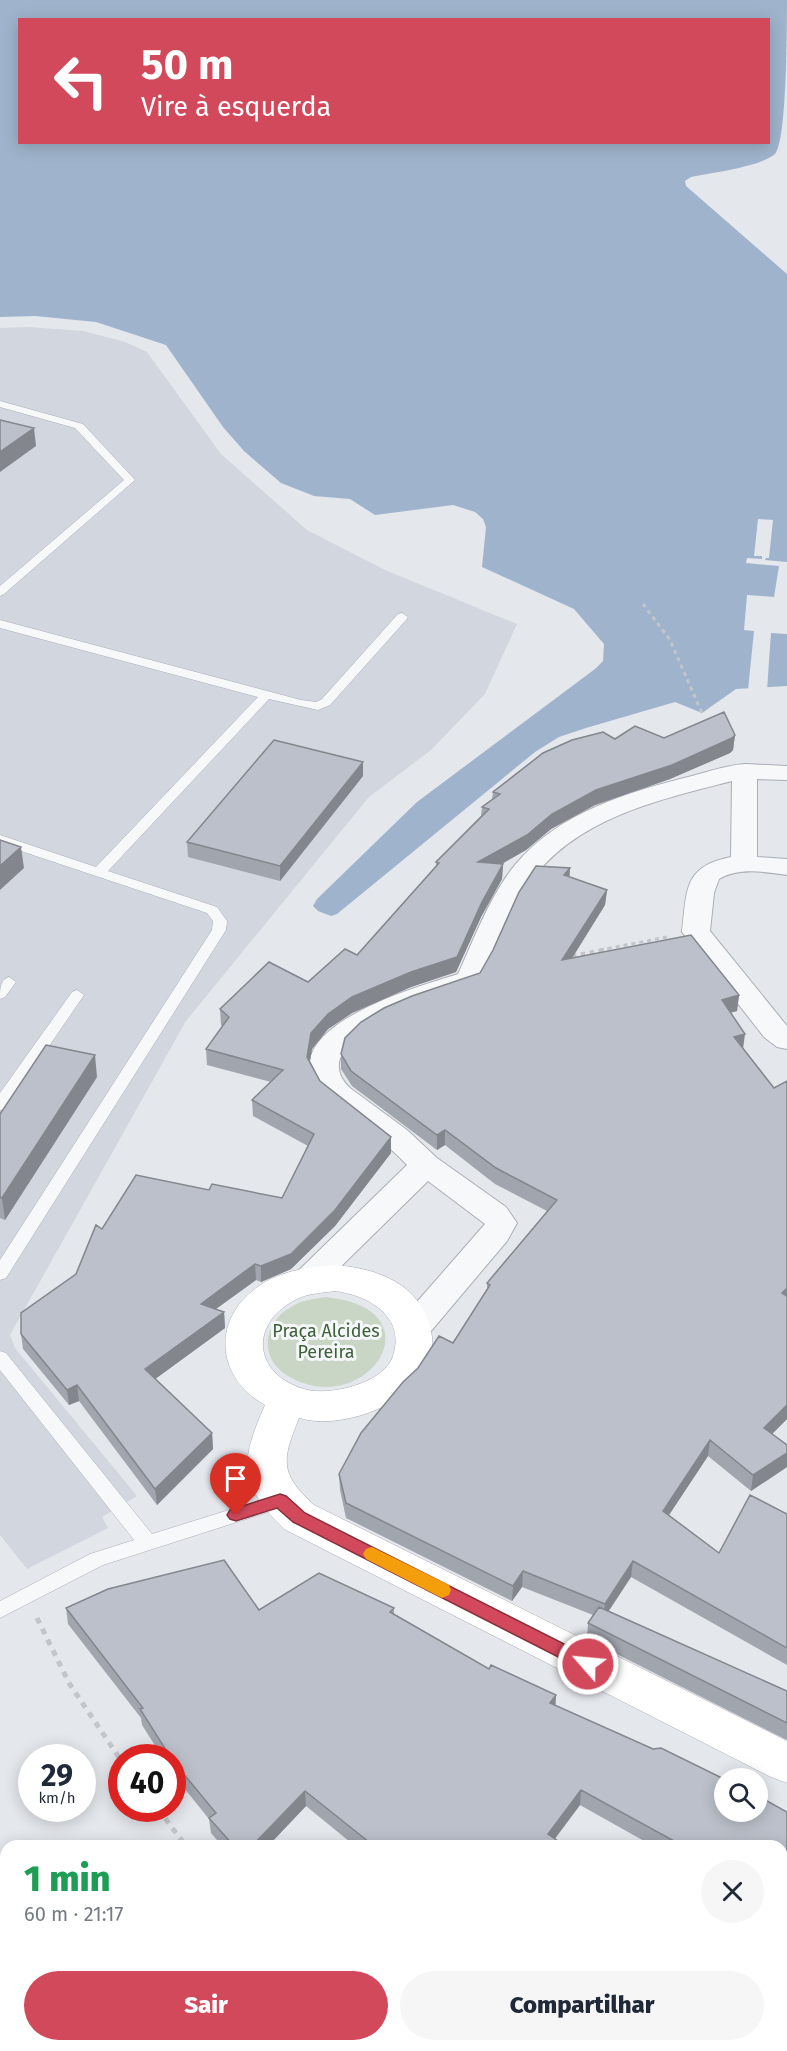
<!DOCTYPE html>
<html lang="pt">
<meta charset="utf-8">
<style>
body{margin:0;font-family:"Fira Sans",sans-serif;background:#f6f6f7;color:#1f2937;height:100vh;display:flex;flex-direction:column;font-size:22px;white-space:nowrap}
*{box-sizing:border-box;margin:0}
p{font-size:20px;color:#747a83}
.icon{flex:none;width:33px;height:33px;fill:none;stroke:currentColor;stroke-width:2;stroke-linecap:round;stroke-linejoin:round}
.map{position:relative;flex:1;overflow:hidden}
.side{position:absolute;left:0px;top:1840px;width:788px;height:212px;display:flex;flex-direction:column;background:#fff;border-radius:18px 18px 0 0;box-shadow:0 3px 15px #0003}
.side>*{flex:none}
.hud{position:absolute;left:18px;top:18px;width:752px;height:126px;border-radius:0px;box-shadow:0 3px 15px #0003;background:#d1495b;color:#fff;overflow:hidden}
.controls{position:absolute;left:714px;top:1768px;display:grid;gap:12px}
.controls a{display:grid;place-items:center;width:54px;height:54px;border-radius:50%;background:#fff;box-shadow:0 3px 15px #0003;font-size:30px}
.speed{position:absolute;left:18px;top:1744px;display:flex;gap:12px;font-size:30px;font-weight:700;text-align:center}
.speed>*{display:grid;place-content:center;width:78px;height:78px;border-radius:50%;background:#fff;box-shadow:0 3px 15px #0003;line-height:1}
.speed small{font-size:15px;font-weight:400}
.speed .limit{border:9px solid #d22;background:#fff;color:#111}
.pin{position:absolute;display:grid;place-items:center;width:51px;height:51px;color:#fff;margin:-62px -26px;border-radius:50% 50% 50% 0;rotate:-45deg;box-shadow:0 0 6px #0007}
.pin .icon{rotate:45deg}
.me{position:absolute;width:66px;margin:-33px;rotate:297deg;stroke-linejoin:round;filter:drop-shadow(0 0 4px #0008)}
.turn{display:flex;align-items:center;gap:21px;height:126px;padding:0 24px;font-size:27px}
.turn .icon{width:78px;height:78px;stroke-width:2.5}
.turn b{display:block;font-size:42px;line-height:51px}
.round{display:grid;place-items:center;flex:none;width:63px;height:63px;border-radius:32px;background:#f6f6f7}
.headline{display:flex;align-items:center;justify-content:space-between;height:102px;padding:0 24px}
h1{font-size:36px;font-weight:800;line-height:45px;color:#1e9e55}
.cta{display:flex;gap:12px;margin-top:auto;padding:12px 24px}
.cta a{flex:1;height:69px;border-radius:36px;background:#d1495b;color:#fff;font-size:24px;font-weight:800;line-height:69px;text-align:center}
.cta a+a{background:#f6f6f7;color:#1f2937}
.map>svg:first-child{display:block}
.built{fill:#d2d6de}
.green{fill:#c9d6c5}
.water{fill:#9fb4cc;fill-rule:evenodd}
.pier{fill:#e4e7ec}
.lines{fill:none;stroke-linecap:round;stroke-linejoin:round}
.lane-casing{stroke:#a9aeb7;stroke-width:1}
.street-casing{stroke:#a9aeb7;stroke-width:2}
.secondary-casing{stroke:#a9aeb7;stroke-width:1}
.path-far2{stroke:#c2c5cb;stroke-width:3;stroke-dasharray:4 4;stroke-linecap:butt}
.path-far1{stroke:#c2c5cb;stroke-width:4;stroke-dasharray:4.5 4.5;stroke-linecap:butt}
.path{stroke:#c2c5cb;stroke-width:5;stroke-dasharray:6 6;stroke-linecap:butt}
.lane{fill:#f7f8fa;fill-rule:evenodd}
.street{fill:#f7f8fa;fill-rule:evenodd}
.secondary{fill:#fff;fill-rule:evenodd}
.wall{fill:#a1a5ae}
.shaded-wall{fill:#83868d}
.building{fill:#bbc0ca;stroke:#83868d;stroke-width:1.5}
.route{fill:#d1495b;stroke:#882f3b;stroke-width:1.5}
.slow{fill:#f59e0b}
.labels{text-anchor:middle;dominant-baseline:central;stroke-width:6;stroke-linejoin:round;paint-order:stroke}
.park-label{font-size:18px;fill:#3f6138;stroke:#f4f6f9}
</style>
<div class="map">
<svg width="787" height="2051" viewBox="0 0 787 2051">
<rect width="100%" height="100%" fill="#e4e7ec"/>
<path class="built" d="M27,327L83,331L125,342L147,352L221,454L307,530L385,570L517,624L485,694L431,750L369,797L186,1021L10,1335L15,1348L137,1496L102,1517L108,1528L27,1569L0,1535V328Z"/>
<path class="green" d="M326,1297C442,1309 366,1422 288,1376C259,1359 262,1323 291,1307C302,1300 313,1299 326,1297Z"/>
<path class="water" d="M0,0H787C787,27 787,141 775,154C757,168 714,172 691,177L685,181L686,186L787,274V686L736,689L702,713L675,702L586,728L559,737L535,752L337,914L331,916L318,911L313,906L317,899L417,802L595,669L603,661L604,644L574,609L482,567L486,527L483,519L475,512L453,505L375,515L350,499L314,496L281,483L244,451L223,427L166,345L96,322L35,316L0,317ZM20,20H768V142H20Z"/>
<path class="pier" d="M758,519L773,520L769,558H766L765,560L787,562V634L771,633L767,690H748L754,631L744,630L747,595L774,597L779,566L746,563L747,558L762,559V556H754Z"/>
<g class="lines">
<defs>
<path id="lane" d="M0,401L83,424L135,480L4,594L0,596V586L124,480L75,428L0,407Z
M402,613L408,617L406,620L330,705L318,710L269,699L108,871L217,907L227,921L226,930L6,1278L0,1280V1260L212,930L213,921L207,913L0,844V835L96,867L258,697L0,628V620L301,700L316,702L322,699L398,614Z
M9,977L16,982L5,997L0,999C0,989 0,980 9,977Z
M77,990L84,995L6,1109L0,1110V1093L72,992Z
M0,1351L6,1353L152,1534L280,1494L287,1496L289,1501L287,1506L103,1565L0,1618V1601L90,1554L134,1540L0,1370Z"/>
<path id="street" d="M746,764L787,766V780L757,779V857L787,859V875C765,872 739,867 719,879L714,893L710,931L787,1026V1049L777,1047L764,1037L682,932C687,891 683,866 731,857L732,781C655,801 565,820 522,895C505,924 497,959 479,986C448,996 297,1037 350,1088L407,1130L437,1158L506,1207L517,1223L507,1241L426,1337L414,1340L402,1337L398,1328L402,1319L485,1224L428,1181L318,1289L307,1293L296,1289L291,1281L296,1273L407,1165C397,1154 385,1144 373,1135C356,1122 336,1111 322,1095C265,1029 417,987 458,974C475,937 489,897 515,865C559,812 628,792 692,776C710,771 728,765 746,764Z"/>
<path id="secondary" d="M335,1265C356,1267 378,1271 396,1282C412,1291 424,1307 429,1324C445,1372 402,1402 362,1415C341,1421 320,1424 299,1418C282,1460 279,1473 314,1505L787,1741V1783L771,1777L284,1529C238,1483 240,1462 265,1405C217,1378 211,1322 256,1288C279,1271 308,1267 335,1265ZM335,1291C368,1295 406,1316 393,1356C385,1383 329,1397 304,1389C254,1374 248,1325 295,1300C308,1293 321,1293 335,1291Z"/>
</defs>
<use href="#lane" class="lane-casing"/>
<use href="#street" class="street-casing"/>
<use href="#secondary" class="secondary-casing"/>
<path class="path-far2" d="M643,604L670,640L702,713
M600,950L667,937"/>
<path class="path-far1" d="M572,956L608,949"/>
<path class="path" d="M37,1618L69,1683L122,1762
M158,1809L186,1846
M258,2046L259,2051"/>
<use href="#lane" class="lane"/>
<use href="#street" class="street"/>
<use href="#secondary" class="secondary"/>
</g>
<path class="wall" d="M735,735L733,750L730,753L670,779L595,805L551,829L526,850L502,864H503L502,879L481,917L456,972L411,987L352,1013L328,1029L312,1049L310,1061L320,1081L391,1137V1153L335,1226L291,1269L261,1282L256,1280L216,1309L224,1312L225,1328L155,1379L212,1433L213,1449L157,1505L79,1401L69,1405L23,1349L21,1334L76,1274L102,1229L209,1190L282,1198L308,1146L253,1116L252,1100L271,1082L207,1065L206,1049L223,1026L221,1025L220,1009L308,982L357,955L436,868V862L481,816L482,807L492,799L493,792L615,739Z
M363,776L280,881L188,857L187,842Z
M570,868L569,877L607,890L605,905L572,958L739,995L737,1011L730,1013L743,1048L774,1088L787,1081V1419L772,1434L787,1445V1467L751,1491L708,1456L669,1515L719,1553L787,1514V1665L631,1577L609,1611L787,1691V1740L587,1639L588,1623L593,1615L522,1587L512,1601L346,1518L340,1490L339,1474L453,1343L487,1289V1283L547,1211L495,1184L445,1145L437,1150L352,1086L341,1069V1054L480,973Z
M97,1077L5,1220L0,1218V1114Z
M224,1560L259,1610L319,1573L394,1608V1614L489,1669L491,1665L556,1695L555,1706L653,1749L661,1748L724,1779V1812H758V1796L787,1812V2051H765L762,2046H782V1846H653L580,1805L555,1839L565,1846H355L306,1806L268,1846H222L211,1833L209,1819L172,1773V1758H163L142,1725L141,1718L68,1624L66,1608L108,1589Z
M405,2046H724L729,2051H422L421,2049L418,2051H411Z"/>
<path class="shaded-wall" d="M34,428L36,446L0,472V452Z
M735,735L733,750L730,753L670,779L595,805L551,829L526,850L478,877V862L552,814L596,790Z
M363,762V776L280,881V866Z
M21,847L24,868L0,890V866Z
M503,864L502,879L481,917L456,972L411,987L352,1013L328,1029L312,1049L308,1072L307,1057L311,1033L328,1014L482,902Z
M570,868L569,883L564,875Z
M607,890L605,905L561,976L562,960Z
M739,995L737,1011L720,1015L722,1000Z
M745,1034L743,1049L734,1037Z
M95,1055L97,1077L5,1220L2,1198Z
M445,1130V1145L437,1150V1135Z
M391,1137V1153L335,1226L291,1269L261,1282V1266Z
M255,1264L256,1280L202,1319L201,1304Z
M787,1288V1301L782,1293Z
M224,1312L225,1328L147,1385L145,1369Z
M77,1385L79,1401L69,1405L67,1390Z
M787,1405V1419L762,1444L764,1428Z
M212,1433L213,1449L157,1505L155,1489Z
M710,1440L708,1456L661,1527L663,1511Z
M787,1453V1467L751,1491L753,1475Z
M633,1561L631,1577L603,1619L605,1604Z
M523,1571L522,1587L512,1601L513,1586Z
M556,1695L555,1711L550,1703Z
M581,1790L580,1805L549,1846L548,1834Z
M305,1791L306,1806L268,1846H252Z
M414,2046H421V2049L418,2051H414Z
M606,2046H611V2051H600Z"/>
<path class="building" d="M0,420L34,428L0,452Z
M724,712L735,735L732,738L672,765L596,790L552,814L527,835L478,862L503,864L482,902L457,957L411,972L352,997L328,1014L311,1033L307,1057L320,1081L391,1137L335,1210L291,1254L261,1266L255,1264L201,1304L224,1312L145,1369L212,1433L155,1489L77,1385L67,1390L21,1334V1313L76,1274L96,1225L102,1229L136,1175L209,1190L212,1184L282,1198L314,1134L252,1100L283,1070L206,1049L229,1017L220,1009L269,962L308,982L345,949L357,955L439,863L436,862L489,809L482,807L500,794L493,792L543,753L572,740L603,732L615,739L635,726L664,738Z
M274,740L363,762L280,866L187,842Z
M0,840L21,847L0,866Z
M536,866L570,868L564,875L607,890L562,960L691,935L739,995L722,1000L745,1034L734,1037L774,1088L787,1081V1288L782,1293L787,1296V1405L764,1428L787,1445V1453L753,1475L710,1440L663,1511L719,1553L750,1495L787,1514V1648L633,1561L605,1604L523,1571L513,1586L346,1503L339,1474L361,1433L403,1382L418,1368L439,1336L453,1343L490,1285L487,1283L557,1200L496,1168L445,1130L437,1135L351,1071L341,1054L345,1038L361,1022L384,1008L412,996L480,973L493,950L519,892Z
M46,1045L95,1055L2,1198L0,1197V1114Z
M224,1560L259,1610L319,1573L394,1608L390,1612L489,1669L491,1665L556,1695L550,1703L653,1749L661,1748L724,1779V1812H758V1796L787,1812V2051H777L774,2046H782V1846H683L581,1790L548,1834L565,1846H374L305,1791L252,1846H234L209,1818L216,1813L172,1760V1758H171L140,1709L143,1708L66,1608L108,1589Z
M599,1607L787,1691V1723L588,1623Z
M429,2046H606L600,2051H432Z
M614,2046H724L729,2051H617Z"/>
<path class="route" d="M280,1494L286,1496L305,1513L594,1659L597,1664L594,1669L588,1672L582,1669L293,1522L277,1508L236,1521L230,1519L227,1515L230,1510Z"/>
<path class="slow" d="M372,1547L449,1585L451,1590L449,1595L442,1598L436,1595L366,1559L363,1554L366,1549Z"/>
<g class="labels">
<g class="park-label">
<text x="326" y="1331">Praça Alcides<tspan x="326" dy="21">Pereira</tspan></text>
</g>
</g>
</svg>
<div class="controls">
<a><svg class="icon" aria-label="search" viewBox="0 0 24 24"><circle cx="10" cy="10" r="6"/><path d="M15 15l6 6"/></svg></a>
</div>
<div class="speed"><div>29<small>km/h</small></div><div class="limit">40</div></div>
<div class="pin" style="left:236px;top:1515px;background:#d93025"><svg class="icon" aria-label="arrive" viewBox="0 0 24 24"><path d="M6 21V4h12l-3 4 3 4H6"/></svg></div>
<svg class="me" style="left:588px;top:1664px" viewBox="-20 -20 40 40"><circle r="17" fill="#d1495b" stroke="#fff" stroke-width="3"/><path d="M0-11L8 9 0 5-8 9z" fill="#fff"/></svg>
<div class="hud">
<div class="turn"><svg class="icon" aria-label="left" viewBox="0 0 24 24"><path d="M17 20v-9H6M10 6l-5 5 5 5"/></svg><div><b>50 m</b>Vire à esquerda</div></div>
</div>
<section class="side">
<div class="headline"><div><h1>1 min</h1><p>60 m · 21:17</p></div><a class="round"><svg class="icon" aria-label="close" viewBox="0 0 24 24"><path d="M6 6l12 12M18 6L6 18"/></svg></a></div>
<div class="cta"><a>Sair</a><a>Compartilhar</a></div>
</section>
</div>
